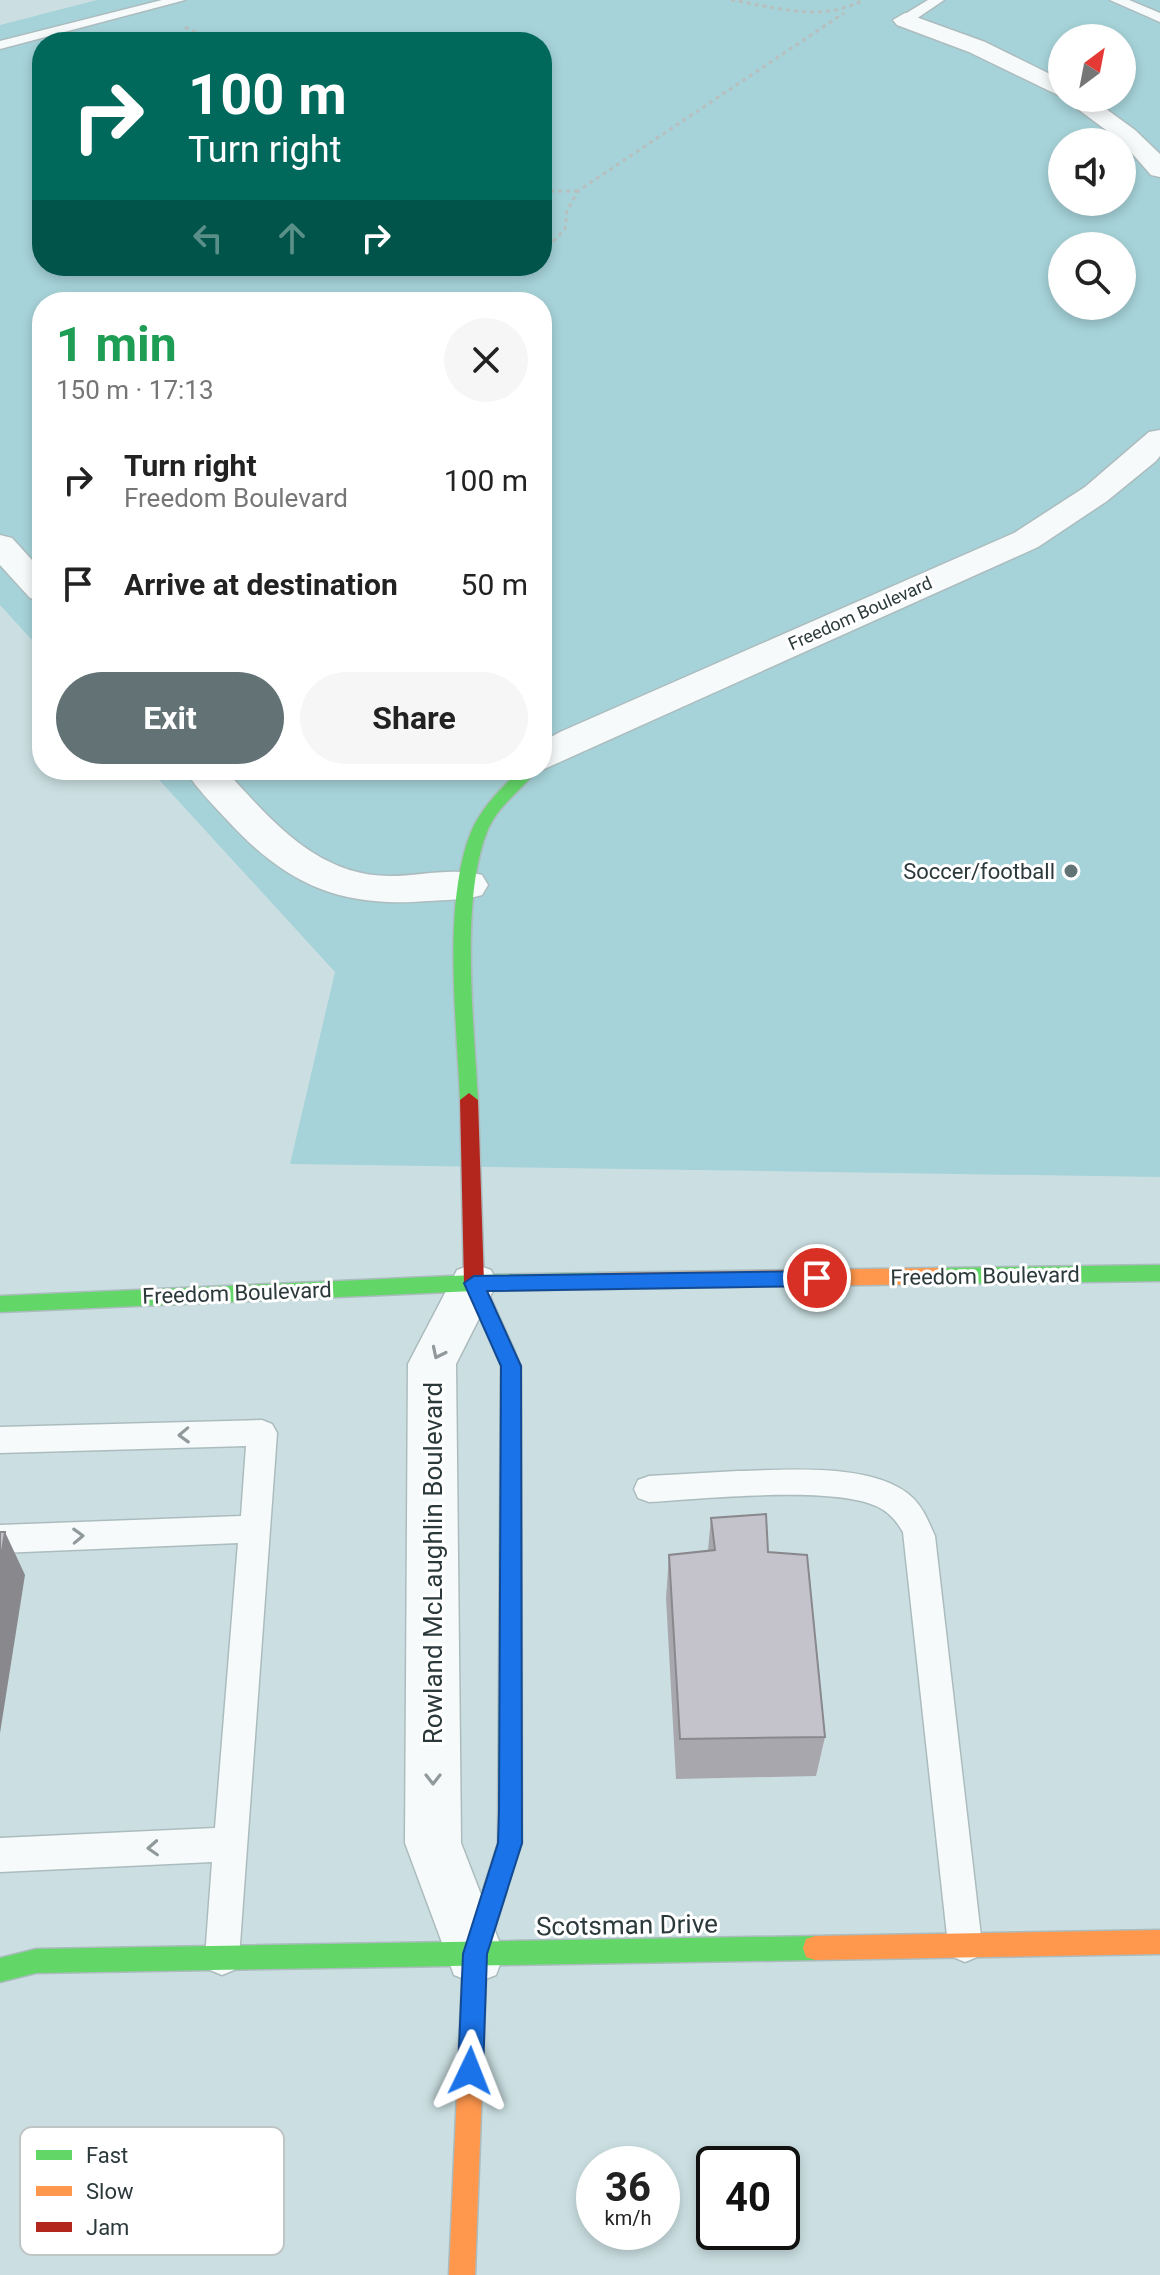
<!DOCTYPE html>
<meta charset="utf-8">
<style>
body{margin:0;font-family:Roboto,sans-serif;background:#f6f6f6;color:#222;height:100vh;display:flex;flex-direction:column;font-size:30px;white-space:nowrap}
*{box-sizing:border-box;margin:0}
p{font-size:26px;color:#767676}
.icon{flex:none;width:44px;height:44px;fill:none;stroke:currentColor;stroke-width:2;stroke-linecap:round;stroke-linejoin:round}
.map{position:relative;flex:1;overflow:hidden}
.side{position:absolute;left:32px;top:292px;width:520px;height:488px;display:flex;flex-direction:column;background:#fff;border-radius:32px;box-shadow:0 4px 12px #0003}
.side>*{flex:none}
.banner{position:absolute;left:32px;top:32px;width:520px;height:244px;border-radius:32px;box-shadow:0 4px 12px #0003;background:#00695c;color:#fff;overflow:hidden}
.needle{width:52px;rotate:32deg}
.controls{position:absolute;left:1048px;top:24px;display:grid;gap:16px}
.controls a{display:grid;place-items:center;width:88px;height:88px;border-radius:50%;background:#fff;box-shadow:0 4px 12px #0003;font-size:40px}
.speed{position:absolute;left:576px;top:2146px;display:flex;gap:16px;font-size:40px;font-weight:700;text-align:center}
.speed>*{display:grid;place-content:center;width:104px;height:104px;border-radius:50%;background:#fff;box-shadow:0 4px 12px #0003;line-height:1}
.speed small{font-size:20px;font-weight:400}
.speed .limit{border:4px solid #111;border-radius:12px;background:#fff;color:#111}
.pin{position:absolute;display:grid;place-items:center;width:68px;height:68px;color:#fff;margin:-34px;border:4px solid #fff;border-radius:50%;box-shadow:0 2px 8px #0007}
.me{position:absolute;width:88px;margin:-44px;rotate:2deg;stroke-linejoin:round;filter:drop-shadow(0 0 6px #0008)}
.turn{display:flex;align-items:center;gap:28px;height:168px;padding:0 24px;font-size:36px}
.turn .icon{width:104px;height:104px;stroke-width:2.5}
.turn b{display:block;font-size:56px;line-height:68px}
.lanes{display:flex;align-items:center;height:76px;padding:0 24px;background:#0003;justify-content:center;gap:40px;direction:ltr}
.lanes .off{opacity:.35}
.round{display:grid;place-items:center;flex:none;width:84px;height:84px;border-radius:42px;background:#f6f6f6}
.overview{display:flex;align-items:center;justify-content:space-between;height:136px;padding:0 24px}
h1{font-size:48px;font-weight:700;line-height:60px;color:#1e9e55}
.button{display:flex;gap:16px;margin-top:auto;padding:16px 24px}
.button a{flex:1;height:92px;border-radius:48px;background:#637375;color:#fff;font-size:32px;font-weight:700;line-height:92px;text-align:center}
.button a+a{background:#f6f6f6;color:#222}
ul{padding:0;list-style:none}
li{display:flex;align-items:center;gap:24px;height:104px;padding:0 24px}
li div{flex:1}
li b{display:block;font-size:30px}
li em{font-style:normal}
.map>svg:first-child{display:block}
.green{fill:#a6d3d9;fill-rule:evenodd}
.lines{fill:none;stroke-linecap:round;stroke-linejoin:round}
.lane-casing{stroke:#acbcbe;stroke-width:3}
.street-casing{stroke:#acbcbe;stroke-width:3}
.fast-casing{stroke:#acbcbe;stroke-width:3}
.slow-casing{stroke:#acbcbe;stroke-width:3}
.jam-casing{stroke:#acbcbe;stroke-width:3}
.path{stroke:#b7bfbf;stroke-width:3;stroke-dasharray:4 4;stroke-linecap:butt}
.lane{fill:#f7fafb;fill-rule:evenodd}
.street{fill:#f7fafb;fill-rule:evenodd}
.fast{fill:#63d668;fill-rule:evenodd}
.slow{fill:#ff974d;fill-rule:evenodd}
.jam{fill:#b3261e;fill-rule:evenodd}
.wall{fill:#a9a7ae}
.shaded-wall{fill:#89888d}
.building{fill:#c4c2ca;stroke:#89888d;stroke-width:2}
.oneway{stroke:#919a9b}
.route{fill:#1a73e8;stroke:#114b97;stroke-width:2}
.poi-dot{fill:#637375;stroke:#fff;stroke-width:3}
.labels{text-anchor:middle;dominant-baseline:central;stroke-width:6;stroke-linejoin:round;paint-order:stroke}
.far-street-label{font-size:18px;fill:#2b393b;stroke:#fff}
.poi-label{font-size:22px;fill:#2b393b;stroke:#fff;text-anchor:end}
.street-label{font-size:22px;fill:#2b393b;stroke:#fff}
.near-street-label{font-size:26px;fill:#2b393b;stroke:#fff}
.key{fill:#fff;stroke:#bfc4c4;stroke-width:2}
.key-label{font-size:22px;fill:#2b393b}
</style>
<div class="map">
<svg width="1160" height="2275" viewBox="0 0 1160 2275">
<rect width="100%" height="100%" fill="#cbdfe2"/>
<path class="green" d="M97,0H1160V1177L290,1164L335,972L150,770H542V302H42V651L0,605V25ZM1062,38H1122V98H1062ZM42,42H542V266H42ZM1062,142H1122V202H1062ZM1062,246H1122V306H1062Z"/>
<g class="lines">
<defs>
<path id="lane" d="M162,0H185L0,49V41Z
M928,0H944L910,23H900V17Z
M1110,0H1129L1160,13V22Z
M262,1420L272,1424L277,1433L239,1958L234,1970L222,1975L210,1970L205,1958L212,1862L0,1872V1838L215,1828L238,1543L0,1553V1525L241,1516L246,1446L0,1453V1427Z
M738,1471C787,1470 876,1462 913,1498C924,1509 929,1523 935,1536L982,1945L977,1957L965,1962L953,1957L948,1945L903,1532C897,1522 889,1512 878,1507C833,1485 702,1499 649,1502L638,1498L634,1489L638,1480L649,1476Z"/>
<path id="street" d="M905,13L985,42L1062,80V97L969,52L897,25L893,20Z
M1063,98H1091L1135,130L1160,154V177L1151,175L1122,142Z
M1160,430V456L1156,461L1107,501L1038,547L542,770V742L560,732L1014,533L1085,487L1149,432Z
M0,535L12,538L42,571V601L30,598L0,565Z
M185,770H225C271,820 317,876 390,876C420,876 453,867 482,875L488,885L482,895C464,900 445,900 427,901C341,908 287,885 229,822C214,806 197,789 185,770Z
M474,1264L491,1270L497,1283L456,1364L461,1843L504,1954L496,1975L475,1983L454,1975L405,1843L408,1364L457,1270Z"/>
<path id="fast" d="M520,770H537C521,791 497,806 487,832C460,900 474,1026 478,1100L469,1107L460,1100C457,1023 442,904 471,832C481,808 501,788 520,770Z
M1160,1265V1281L938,1284L931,1281L928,1276L931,1271L938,1268Z
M599,1273L606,1276L609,1281L606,1286L599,1289L474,1291L0,1312V1296L474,1275Z
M505,1344L512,1346L521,1366L522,1843L503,1898L495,1902L487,1898L483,1890L498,1843L501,1366L495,1352L498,1346Z
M815,1936L824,1939L827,1948L824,1957L815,1960L36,1973L0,1982V1958L36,1949Z"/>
<path id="slow" d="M938,1268L945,1271L948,1276L945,1281L938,1284L599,1289L592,1286L589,1281L592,1276L599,1273Z
M495,1878L503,1882L507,1890L487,1954L475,2275H449L463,1954L487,1882Z
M1160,1930V1954L815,1960L806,1957L803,1948L806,1939L815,1936Z"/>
<path id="jam" d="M469,1093L478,1100L484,1283L515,1352L512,1358L505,1360L498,1358L464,1283L460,1100Z"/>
</defs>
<use href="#lane" class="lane-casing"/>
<use href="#street" class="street-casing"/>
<use href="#fast" class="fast-casing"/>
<use href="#slow" class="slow-casing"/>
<use href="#jam" class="jam-casing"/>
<path class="path" d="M731,0C777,7 820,23 863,0
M185,27L213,42
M542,191H578
M542,253L565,229L567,211L578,191L844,13"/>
<use href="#lane" class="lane"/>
<use href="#street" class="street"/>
<use href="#fast" class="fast"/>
<use href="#slow" class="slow"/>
<use href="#jam" class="jam"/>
</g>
<path class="wall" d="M711,1518L825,1737L816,1776L676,1779L666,1598L669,1555L708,1550Z"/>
<path class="shaded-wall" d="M5,1532L25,1575L0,1733V1563Z"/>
<path class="building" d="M766,1514L768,1552L807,1555L825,1737L680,1739L669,1555L715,1550L711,1518Z
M0,1532H5L0,1563Z"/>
<defs><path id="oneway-chevron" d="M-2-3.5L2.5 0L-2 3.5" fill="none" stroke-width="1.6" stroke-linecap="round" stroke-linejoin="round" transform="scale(2)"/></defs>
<g class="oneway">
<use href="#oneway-chevron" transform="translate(438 1353) rotate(116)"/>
<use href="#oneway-chevron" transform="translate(184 1435) rotate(178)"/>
<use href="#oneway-chevron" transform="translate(78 1536) rotate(-2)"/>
<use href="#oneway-chevron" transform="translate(433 1779) rotate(90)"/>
<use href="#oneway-chevron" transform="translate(153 1848) rotate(177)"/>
</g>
<path class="route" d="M817,1271L827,1278L817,1286L487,1291L521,1366L522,1843L487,1954L483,2071L479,2080L470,2083L461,2080L458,2071L463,1954L498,1843L499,1811L501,1366L464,1283L474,1276Z"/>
<circle class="poi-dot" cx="1071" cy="871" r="8"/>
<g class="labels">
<g class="far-street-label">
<text transform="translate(860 613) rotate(-24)">Freedom Boulevard</text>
</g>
<g class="poi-label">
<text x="1055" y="871">Soccer/football</text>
</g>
<g class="street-label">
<text transform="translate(985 1276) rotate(-1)">Freedom Boulevard</text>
<text transform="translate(237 1293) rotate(-2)">Freedom Boulevard</text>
</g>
<g class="near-street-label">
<text transform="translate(433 1563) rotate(-90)">Rowland McLaughlin Boulevard</text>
<text transform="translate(627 1925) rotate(-1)">Scotsman Drive</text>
</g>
</g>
<rect x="20" y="2127" width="264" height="128" rx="12" class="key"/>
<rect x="36" y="2150" width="36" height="10" fill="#63d668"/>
<rect x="36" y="2186" width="36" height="10" fill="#ff974d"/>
<rect x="36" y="2222" width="36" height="10" fill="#b3261e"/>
<g class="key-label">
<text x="86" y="2163">Fast</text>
<text x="86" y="2199">Slow</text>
<text x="86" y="2235">Jam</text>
</g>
</svg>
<div class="controls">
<a><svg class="needle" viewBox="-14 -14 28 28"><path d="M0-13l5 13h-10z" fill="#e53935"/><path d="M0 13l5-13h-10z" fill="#767676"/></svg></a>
<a><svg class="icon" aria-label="sound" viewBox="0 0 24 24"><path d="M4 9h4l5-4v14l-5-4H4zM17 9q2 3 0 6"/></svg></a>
<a><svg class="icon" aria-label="search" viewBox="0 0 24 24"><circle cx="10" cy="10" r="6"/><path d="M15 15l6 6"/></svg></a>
</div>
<div class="speed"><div>36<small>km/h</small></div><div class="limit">40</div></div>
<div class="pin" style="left:817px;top:1278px;background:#d93025"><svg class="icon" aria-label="arrive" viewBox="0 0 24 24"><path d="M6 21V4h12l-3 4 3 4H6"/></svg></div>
<svg class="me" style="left:470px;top:2071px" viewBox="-20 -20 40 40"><path d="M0-17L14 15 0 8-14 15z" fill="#1a73e8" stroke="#fff" stroke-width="4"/></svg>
<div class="banner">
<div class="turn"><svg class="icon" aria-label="right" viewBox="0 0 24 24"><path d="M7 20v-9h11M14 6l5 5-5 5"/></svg><div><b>100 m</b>Turn right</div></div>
<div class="lanes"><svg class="icon off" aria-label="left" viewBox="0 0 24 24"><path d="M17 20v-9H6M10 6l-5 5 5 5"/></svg><svg class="icon off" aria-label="ahead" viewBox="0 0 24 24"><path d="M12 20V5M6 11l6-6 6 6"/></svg><svg class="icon" aria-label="right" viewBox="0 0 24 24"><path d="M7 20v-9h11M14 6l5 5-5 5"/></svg></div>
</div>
<section class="side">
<div class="overview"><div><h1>1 min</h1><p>150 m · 17:13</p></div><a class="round"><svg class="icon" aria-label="close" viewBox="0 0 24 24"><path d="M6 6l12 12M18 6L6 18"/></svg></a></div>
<ul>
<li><svg class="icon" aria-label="right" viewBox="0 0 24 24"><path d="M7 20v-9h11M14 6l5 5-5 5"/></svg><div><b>Turn right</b><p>Freedom Boulevard</p></div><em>100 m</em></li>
<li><svg class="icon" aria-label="arrive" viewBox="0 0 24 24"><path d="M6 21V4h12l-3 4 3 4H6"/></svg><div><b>Arrive at destination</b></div><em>50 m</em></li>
</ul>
<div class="button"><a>Exit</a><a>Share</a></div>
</section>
</div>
